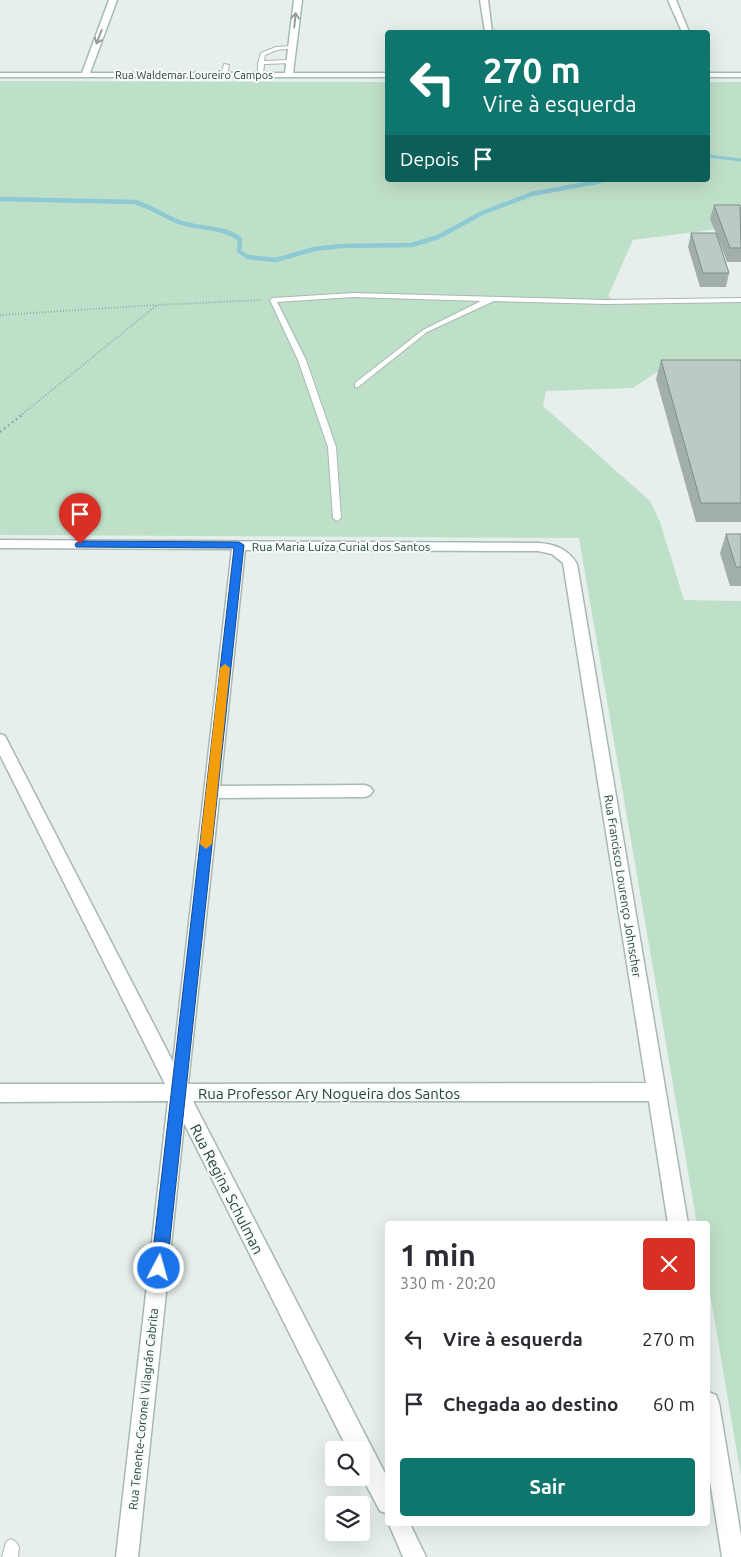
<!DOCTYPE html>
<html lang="pt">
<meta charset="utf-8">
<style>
body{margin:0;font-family:Ubuntu,sans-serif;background:#f2f2f3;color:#2b2b33;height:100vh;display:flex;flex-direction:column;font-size:19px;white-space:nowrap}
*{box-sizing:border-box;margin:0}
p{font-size:16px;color:#7c7c81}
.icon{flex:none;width:28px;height:28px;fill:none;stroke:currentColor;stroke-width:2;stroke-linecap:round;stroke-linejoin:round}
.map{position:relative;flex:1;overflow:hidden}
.side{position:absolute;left:385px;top:1221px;width:325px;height:305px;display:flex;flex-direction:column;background:#fff;border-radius:5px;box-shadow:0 5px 20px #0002}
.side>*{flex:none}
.top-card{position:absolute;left:385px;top:30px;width:325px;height:152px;border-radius:5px;box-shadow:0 5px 20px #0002;background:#0f766e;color:#fff;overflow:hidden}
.buttons{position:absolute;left:325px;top:1441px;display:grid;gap:10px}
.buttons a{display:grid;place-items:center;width:45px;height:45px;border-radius:5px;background:#fff;box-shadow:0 5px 20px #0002;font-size:25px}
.pin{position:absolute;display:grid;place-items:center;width:42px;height:42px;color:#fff;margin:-51px -21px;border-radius:50% 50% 50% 0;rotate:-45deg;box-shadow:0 0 5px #0007}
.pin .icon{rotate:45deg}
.me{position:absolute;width:55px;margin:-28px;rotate:6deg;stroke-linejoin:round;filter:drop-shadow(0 0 4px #0008)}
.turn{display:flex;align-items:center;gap:18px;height:105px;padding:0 15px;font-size:22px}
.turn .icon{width:65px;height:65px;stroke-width:2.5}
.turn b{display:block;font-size:35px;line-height:42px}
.then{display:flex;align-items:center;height:48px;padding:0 15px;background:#0003;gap:10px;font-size:19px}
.round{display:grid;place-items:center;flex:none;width:52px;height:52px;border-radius:5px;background:#f2f2f3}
.head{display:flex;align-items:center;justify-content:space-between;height:85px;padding:0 15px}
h1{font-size:30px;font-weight:700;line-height:38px}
.action{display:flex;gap:10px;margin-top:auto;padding:10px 15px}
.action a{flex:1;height:58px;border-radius:5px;background:#0f766e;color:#fff;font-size:20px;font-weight:700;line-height:58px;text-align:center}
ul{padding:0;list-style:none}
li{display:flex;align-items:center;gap:15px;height:65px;padding:0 15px}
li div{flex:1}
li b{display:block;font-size:19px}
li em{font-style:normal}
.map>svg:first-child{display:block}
.green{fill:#bfe0c8}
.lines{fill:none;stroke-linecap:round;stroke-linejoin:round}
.stream-far1{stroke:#8ec9d4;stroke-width:3}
.stream{stroke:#8ec9d4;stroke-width:4.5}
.service-casing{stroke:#a8b8b2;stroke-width:2}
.minor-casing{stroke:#a8b8b2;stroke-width:3}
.secondary-casing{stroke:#a4bbb3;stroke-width:3}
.path-far1{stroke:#86b3a5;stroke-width:2;stroke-dasharray:1 2;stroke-linecap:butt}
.path{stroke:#86b3a5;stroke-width:2.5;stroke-dasharray:2 3;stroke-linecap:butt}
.service{fill:#fff;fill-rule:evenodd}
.minor{fill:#fff;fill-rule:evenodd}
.secondary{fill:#fff;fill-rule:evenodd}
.wall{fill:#a1aea9}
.building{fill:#bbcac4;stroke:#838d89}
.oneway{stroke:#92a09c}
.route{fill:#1a73e8;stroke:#114b97}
.slow{fill:#f59e0b}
.labels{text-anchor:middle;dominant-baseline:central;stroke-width:4;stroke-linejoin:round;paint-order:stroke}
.far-street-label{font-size:11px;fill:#24423a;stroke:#f7fbf9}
.street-label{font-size:12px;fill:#24423a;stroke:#f7fbf9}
.near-street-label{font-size:15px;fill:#24423a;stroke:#f7fbf9}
</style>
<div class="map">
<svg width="741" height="1557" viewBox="0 0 741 1557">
<rect width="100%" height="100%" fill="#e6efeb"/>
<path class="green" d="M0,81L387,82L388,180H708V82H741V226L633,240L608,296L615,300L741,298V373L657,372L633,388L546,391L543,406L650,501L660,522L684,600L741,601V1476L708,1282V1224H697L579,538L0,535Z"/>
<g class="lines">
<path class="stream-far1" d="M708,156L741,160
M592,184L605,180"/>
<path class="stream" d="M0,199L135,202C151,207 159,213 174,220C195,230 221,225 240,239L239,251L248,257L276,260L314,249L341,246L412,245L438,237L482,213L532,194L596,182"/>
<defs>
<path id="service" d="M292,46L294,48L277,50L265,55L264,61L291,60L293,63L264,64L263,75L258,76V63L261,53L276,47Z
M224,64L229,65L227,75L224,77L221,75Z
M353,293L606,300L741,298V302L606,304L494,301L427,332L358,387H355V383L423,330L481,301L353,297L277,302L306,360L336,447L341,518L337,521L333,518L328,447L298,360L270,300L273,298Z
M11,1539L16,1542L19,1547L18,1557H2L6,1542Z"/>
<path id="minor" d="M480,0H488L492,32H485Z
M668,0H676L689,32H682Z
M0,540L538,543C555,544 568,549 577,564L688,1224H668L649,1101H193L388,1479V1514L380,1511L361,1475V1450H348L184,1123L138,1557H116L168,1101L0,1102V1084H165L0,755V734L5,736L7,740L173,1062L232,549L0,548ZM245,550L538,551L552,554L563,563L646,1083L188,1084L219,798L365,797L370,795L373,791L370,787L365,785L220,786Z
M708,1392L716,1395L719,1403L741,1536V1557H722L708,1468Z
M388,1522L410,1524L426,1557H403Z"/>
<path id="secondary" d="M109,0H117L90,73H285L294,0H302L293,73H388V77H0V73H82Z
M708,73H741V77H708Z"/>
</defs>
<use href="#service" class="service-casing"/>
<use href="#minor" class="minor-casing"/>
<use href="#secondary" class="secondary-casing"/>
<path class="path-far1" d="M0,315L156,305
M20,416L157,305L262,300"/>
<path class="path" d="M0,432L22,415"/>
<use href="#service" class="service"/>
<use href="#minor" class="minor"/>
<use href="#secondary" class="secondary"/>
</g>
<path class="wall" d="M714,205L741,207V262H727L717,235L729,273L726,287H700L688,247L691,233H716L710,219Z
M661,360H741V522H696L656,379Z
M726,534H741V586H730L720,553Z"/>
<path class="building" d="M714,205H740L741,248H730Z
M691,233H716L729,273H703Z
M661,360H741V503H701Z
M726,534H741V567H736Z"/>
<defs><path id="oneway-shaft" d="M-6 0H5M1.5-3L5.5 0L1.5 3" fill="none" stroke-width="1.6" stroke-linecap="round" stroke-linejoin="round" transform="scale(1.25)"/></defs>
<g class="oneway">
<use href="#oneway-shaft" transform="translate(295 20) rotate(-84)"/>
<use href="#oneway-shaft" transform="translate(99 37) rotate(111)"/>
</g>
<path class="route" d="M80,541L239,542L244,545L167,1268L164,1273L159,1275L154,1273L151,1268L234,548L76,547L75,544Z"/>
<path class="slow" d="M225,664L230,668L212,844L206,849L200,844L220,668Z"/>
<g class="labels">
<g class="far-street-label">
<text x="194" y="75">Rua Waldemar Loureiro Campos</text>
</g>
<g class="street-label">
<text x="341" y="546">Rua Maria Luíza Curial dos Santos</text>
<text transform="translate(623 886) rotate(81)">Rua Francisco Lourenço Johnscher</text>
<text transform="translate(143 1409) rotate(-84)">Rua Tenente-Coronel Vilagrán Cabrita</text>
</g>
<g class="near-street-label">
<text x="329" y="1093">Rua Professor Ary Nogueira dos Santos</text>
<text transform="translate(227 1189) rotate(63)">Rua Regina Schulman</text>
</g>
</g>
</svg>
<div class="buttons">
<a><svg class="icon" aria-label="search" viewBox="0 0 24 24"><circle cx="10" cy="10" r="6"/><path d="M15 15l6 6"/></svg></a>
<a><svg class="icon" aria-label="layers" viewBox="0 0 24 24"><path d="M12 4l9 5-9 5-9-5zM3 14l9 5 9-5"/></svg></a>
</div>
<div class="pin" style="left:80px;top:544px;background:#d93025"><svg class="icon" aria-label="arrive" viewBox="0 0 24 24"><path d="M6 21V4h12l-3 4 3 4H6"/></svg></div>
<svg class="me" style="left:159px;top:1268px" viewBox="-20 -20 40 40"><circle r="17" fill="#1a73e8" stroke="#fff" stroke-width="3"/><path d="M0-11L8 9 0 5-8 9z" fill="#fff"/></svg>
<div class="top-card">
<div class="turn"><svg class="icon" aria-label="left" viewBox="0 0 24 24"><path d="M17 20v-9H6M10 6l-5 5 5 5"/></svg><div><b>270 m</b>Vire à esquerda</div></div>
<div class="then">Depois<svg class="icon" aria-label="arrive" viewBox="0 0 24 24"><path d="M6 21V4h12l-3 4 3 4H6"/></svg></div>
</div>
<section class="side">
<div class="head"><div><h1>1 min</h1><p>330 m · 20:20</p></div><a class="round" style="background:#d93025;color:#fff"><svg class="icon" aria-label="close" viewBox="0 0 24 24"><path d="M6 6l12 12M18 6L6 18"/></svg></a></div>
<ul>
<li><svg class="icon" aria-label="left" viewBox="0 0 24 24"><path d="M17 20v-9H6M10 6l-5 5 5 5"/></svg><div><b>Vire à esquerda</b></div><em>270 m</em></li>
<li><svg class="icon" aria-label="arrive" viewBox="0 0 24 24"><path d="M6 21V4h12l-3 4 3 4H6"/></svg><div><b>Chegada ao destino</b></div><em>60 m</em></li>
</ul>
<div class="action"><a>Sair</a></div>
</section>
</div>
